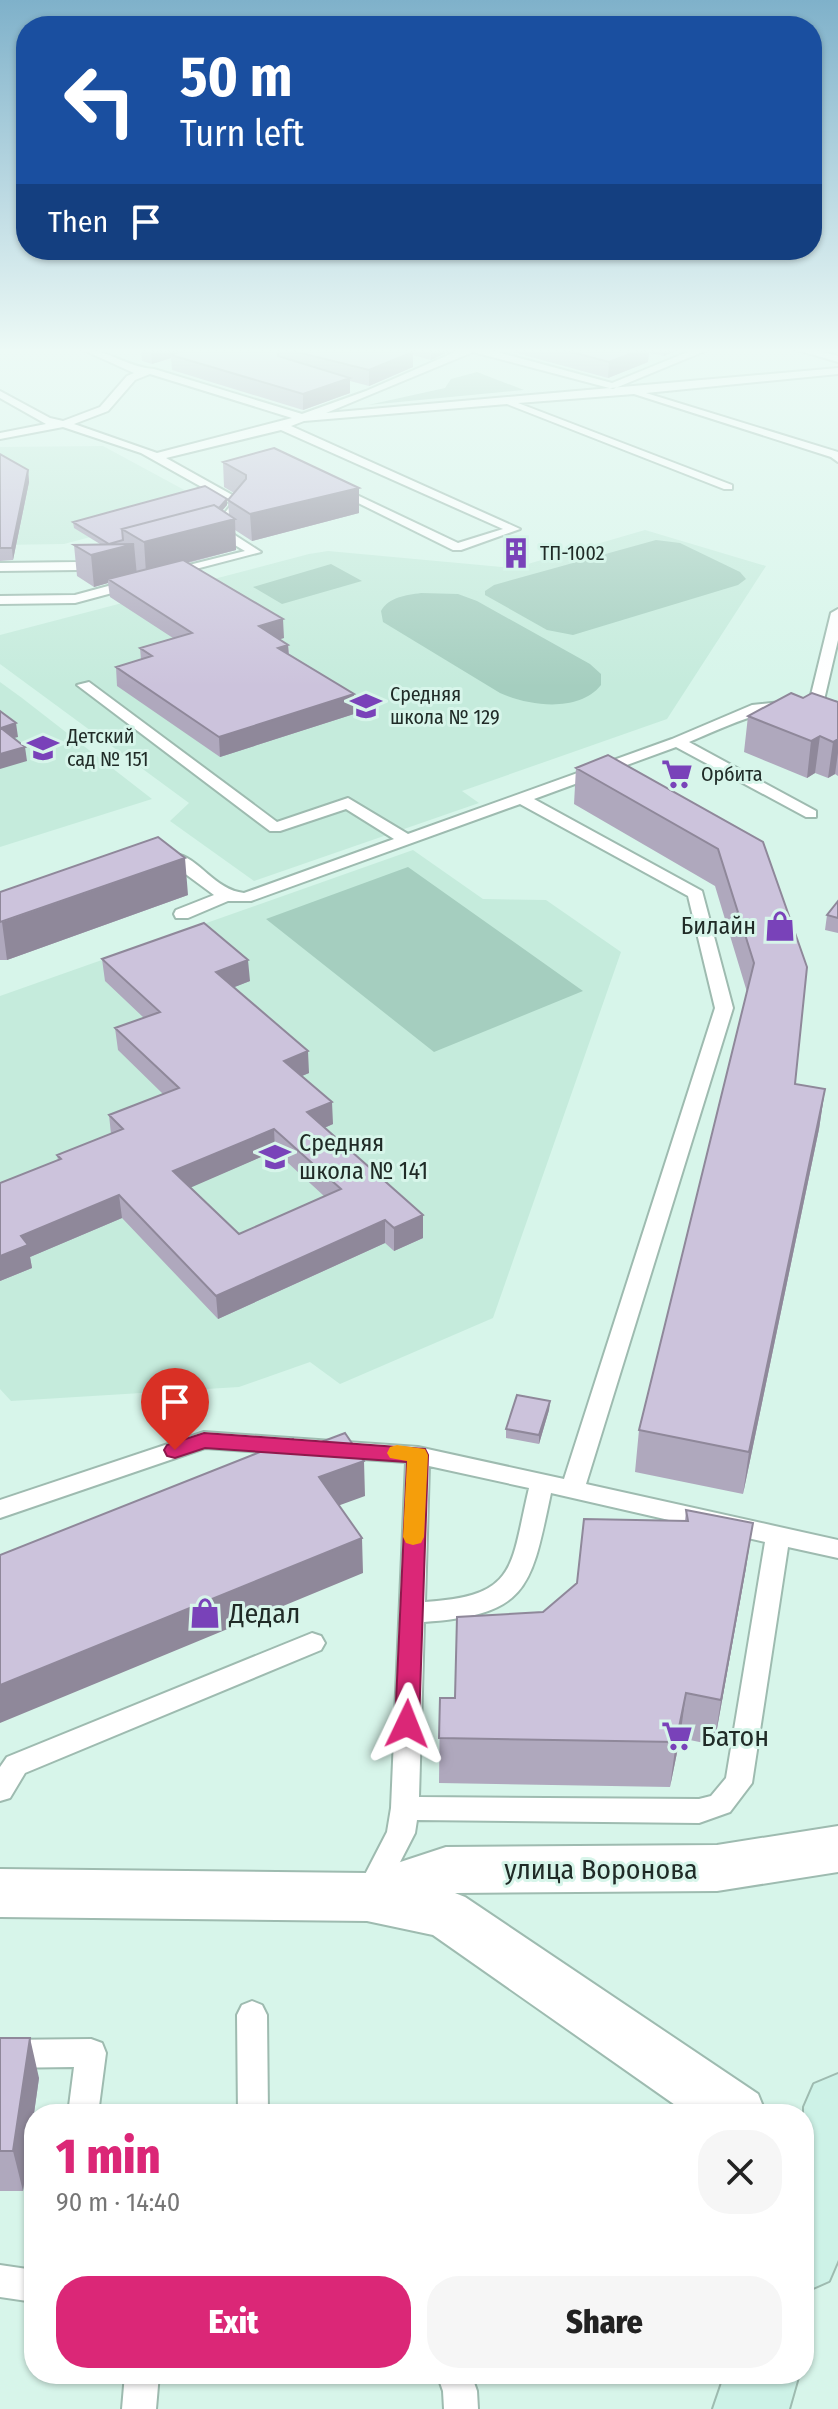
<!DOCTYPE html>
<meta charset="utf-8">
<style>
body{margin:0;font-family:"Fira Sans Condensed",sans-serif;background:#f6f6f6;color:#222;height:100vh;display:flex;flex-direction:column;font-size:30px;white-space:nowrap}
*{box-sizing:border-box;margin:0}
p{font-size:26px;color:#767676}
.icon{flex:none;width:44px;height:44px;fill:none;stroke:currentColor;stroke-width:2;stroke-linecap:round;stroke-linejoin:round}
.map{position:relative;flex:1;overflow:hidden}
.panel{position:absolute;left:24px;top:2104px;width:790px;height:280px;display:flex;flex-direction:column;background:#fff;border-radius:32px;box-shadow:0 2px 6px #0004}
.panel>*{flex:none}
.guide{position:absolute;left:16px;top:16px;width:806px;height:244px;border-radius:32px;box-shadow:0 2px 6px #0004;background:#1a4fa0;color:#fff;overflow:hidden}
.pin{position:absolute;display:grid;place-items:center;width:68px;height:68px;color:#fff;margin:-82px -34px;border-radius:50% 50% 50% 0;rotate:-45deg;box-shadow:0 0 8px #0007}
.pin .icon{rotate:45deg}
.me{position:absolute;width:88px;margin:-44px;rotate:2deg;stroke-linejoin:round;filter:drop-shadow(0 0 6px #0008)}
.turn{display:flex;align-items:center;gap:28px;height:168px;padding:0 32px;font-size:36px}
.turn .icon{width:104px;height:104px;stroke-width:2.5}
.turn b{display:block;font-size:56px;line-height:68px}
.then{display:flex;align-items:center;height:76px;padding:0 32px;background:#0003;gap:16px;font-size:30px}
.round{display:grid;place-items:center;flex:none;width:84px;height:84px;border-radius:32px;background:#f6f6f6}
.overview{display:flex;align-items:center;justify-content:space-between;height:136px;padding:0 32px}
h1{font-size:48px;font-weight:800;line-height:60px;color:#db2777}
.cta{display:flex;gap:16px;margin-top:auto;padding:16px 32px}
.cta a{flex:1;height:92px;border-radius:32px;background:#db2777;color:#fff;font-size:32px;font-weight:800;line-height:92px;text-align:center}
.cta a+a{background:#f6f6f6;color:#222}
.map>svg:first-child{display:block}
.built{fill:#c5ebdc}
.green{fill:#a5cebf}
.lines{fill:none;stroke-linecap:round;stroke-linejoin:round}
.service-casing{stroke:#9ebbb0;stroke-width:4}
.minor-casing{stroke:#9ebbb0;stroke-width:4}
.secondary-casing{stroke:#9ebbb0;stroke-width:4}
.service{fill:#fff;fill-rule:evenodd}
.minor{fill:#fff;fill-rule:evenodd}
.secondary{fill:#cdf2e7;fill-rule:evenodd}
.wall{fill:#afa8bd;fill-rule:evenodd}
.shaded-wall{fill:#8f889a}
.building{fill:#ccc3dc;stroke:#8f889a;stroke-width:2;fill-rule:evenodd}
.route{fill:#db2777;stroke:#8e194d;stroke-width:2}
.slow{fill:#f59e0b}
.labels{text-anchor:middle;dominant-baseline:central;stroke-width:6;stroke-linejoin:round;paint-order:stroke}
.far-poi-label{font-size:20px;fill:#202b27;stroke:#d7f5ea;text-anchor:start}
.poi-label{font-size:24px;fill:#202b27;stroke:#d7f5ea;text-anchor:end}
.near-poi-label{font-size:28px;fill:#202b27;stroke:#d7f5ea;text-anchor:start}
.near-street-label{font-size:28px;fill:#202b27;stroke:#d7f5ea}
</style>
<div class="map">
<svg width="838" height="2409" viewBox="0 0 838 2409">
<rect width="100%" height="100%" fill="#d7f5ea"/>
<path class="built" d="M103,446L212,505L64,544L0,545V447Z
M645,530L766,566L667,719L462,791L479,803L254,881L170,821L189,803L0,664V635L309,554L328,551L514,568Z
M0,682L22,698L152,799L0,847Z
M413,850L483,899L546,900L621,952L493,1318L340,1384L310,1362L239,1387L11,1401L0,1389V996Z"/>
<path class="green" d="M477,372L524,390L368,405L445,388L451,379Z
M656,540L680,543L740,572L746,579L738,585L573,635L547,630L485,595V591L494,585Z
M331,564L362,581L282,604L253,587Z
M421,593L458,594L477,601L590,664L601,674V685C579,713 528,706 500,693L383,622L381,611C389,597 406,595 421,593Z
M408,867L583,991L434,1052L266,919Z"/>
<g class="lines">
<defs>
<path id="service" d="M81,349C107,349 129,368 154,369L302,414L366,391L462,349H486L612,383L695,349H710L613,389L473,352L326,413L838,368V374L646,393L838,452V462L831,457L634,394L518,403L732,485V489H724L507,404L304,421L291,426L520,529L461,550H453L330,489L340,487L458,543L503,529L281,430L166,458L243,501V505L229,519L223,515L232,504L141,453L63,427L0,439V433L46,424L0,398V391L50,418L63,421L100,407L127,376L134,373ZM150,374L292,418L157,453L74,424L108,411L135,380Z
M794,349H812L838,356V362Z
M211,525H219L261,552L165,577V571L245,551L211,531Z
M99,556L105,560L103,563L78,570L0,571V563L77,562Z
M134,579L138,580V586L75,603L0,604V596L75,595Z
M838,609V640L824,700L838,703V711C779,700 741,720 689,742L816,811V817H806L676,747L534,799L702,891L733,1008L586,1484L838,1540V1558L788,1547L752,1783L730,1812L699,1823L417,1820L415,1833L381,1899L371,1902L361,1899L357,1890L387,1832L391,1808L406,1462L205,1448L0,1518V1500L204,1432L418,1447L564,1479L715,1008L688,896L520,804L251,901H228L188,918H176L174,914L176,910L214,895L172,864L157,865V859C163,857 170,853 176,854C199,858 215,890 244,893L394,839L346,809L280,831H270L77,685L89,682L277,822L348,798L408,834L672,739L752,705L810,699L831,613ZM429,1466L529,1488C510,1568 518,1596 425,1602ZM551,1493L765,1542L726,1778L711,1796L699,1799L419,1797L424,1622C529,1615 531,1587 551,1493Z
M312,1633L321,1636L325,1643L321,1650L25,1773L10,1798L0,1801V1767L7,1757Z
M252,2001L262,2005L267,2015L268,2114H238L237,2015L242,2005Z
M91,2039L102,2043L106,2053L98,2114H68L74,2067L0,2068V2040Z
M0,2265L34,2270V2302L0,2297Z
M125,2374H159L156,2409H122Z
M437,2374H471L477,2391L478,2409H444L443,2391Z"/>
<path id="minor" d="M838,1826V1872L717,1891L455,1893L465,1897L758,2094L766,2114H688L433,1935L367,1921L0,1917V1869L367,1873L446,1847L717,1845Z"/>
<path id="secondary" d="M838,2074V2260L829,2281L804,2292V2107L814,2084Z
M725,2374H799L789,2409H713Z"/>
</defs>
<use href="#service" class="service-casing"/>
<use href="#minor" class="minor-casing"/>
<use href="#secondary" class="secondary-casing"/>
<use href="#service" class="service"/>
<use href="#minor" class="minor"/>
<use href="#secondary" class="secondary"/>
</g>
<path class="wall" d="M141,349H454L431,360L413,355V367L369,386L350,381V393L303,410L172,370L171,358L152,364L142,361Z
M502,349H680L664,356L649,353L648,362L608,378Z
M0,454L28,470L29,482L13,560L0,561Z
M223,462L359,513L252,541L235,530L236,550L188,563L284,638L279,639L288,645L289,654L354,694V714L220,757L117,686L116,667L141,659L140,648L173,638L110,597L108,583L94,587L77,576L74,545L100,544L74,528L73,522L227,505L222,511L229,515L228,500L234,493L224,487Z
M803,698L838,702V776L835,774L828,778L815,773L807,778L744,752L748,716Z
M576,768L763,842L795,1084L825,1089L819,1129L743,1494L635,1472L639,1430L747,992L715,886L574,804Z
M0,892L188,895L7,960H0Z
M838,901V933L825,930L827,915Z
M102,959L250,981L234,987L309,1073L302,1076L333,1124L324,1128L423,1238L394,1251L385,1243L218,1319L122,1218L30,1257L32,1268L0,1281V1183L58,1160L57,1155L111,1134L109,1115L163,1094L118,1050L115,1028L144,1018L105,981ZM275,1151L324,1196L239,1234L190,1187Z
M550,1401L549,1410L539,1444L506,1438V1429Z
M686,1510L746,1568L714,1745L680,1738L670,1787L439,1783L440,1698H455L543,1612L685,1521Z
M0,2038L39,2078L23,2191H0Z"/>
<path class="shaded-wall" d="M151,349H195L171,355V358L152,364Z
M431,349H454L431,360Z
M643,349H649L648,362L608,378L609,362Z
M665,349H680L664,356Z
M413,352V367L369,386V370Z
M350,378V393L303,410V394Z
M28,470L29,482L13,560L12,548Z
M359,488V513L252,541L250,514Z
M227,499V505L212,522L135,537Z
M235,519L236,550L146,573L144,542Z
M134,544L137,576L108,579V583L94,587L91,555Z
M283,619L284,638L260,645L259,626Z
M288,645L289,663L278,648Z
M354,694V714L220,757L219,737Z
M16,723L18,737L3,741L1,728Z
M820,736L815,773L807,778L811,741Z
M838,739V753L835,774L828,778L833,742Z
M25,747L27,761L0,769V754Z
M185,858L188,895L7,960L2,922Z
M248,960L250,981L217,994L216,972Z
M308,1051L309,1073L285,1083L284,1061Z
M825,1089L819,1129L743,1494L749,1452Z
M332,1102L333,1124L308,1135L307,1112Z
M274,1129L275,1151L176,1194L173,1171Z
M119,1195L122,1218L30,1257L32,1268L0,1281V1256L21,1236Z
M423,1215V1238L394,1251V1228Z
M385,1220V1243L218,1319L216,1296Z
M550,1401L549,1410L539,1444V1435Z
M364,1461L365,1496L321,1512L319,1477Z
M753,1523L746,1568L714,1745L721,1700Z
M362,1538L363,1573L0,1723V1685Z
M686,1693L680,1738L670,1787L676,1742Z
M30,2038L39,2078L23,2191L13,2151Z"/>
<path class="building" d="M186,349H277L278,356L350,378L303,394L171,355Z
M285,349H405L413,352L369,370Z
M560,349H643L609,362Z
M274,448L359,488L250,514L228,500L246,479V475L223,462Z
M0,454L28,470L12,548H0Z
M205,486L227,499L219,508L214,505L122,529L123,540L109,544L73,522Z
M214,505L235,519L144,542L122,529Z
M134,544L91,555L74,545Z
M183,560L283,619L259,626L288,645L278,648L354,694L219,737L116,667L152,656L140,648L192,633L108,579Z
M791,693L803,698L812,693L838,702V739L833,742L820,736L811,741L748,716Z
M0,711L16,723L1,728L25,747L0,754Z
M608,755L763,842L807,967L795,1084L825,1089L749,1452L639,1430L754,963L718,849L576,768Z
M158,837L185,858L0,922V892Z
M838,901V918L827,915Z
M204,923L248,960L216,972L308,1051L284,1061L332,1102L307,1112L423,1215L394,1228L385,1220L216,1296L119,1195L21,1236L28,1245L0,1256V1183L61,1159L57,1155L123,1129L109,1115L179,1088L115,1028L160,1012L102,959ZM274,1129L341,1189L239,1234L173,1171Z
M517,1395L550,1401L539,1435L506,1429Z
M345,1433L364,1461L319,1477L362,1538L0,1685V1555L293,1439L300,1450Z
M686,1510L753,1523L721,1700L686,1693L676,1742L439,1738L440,1698H455L457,1617L543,1612L577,1583L584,1519L688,1521Z
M0,2038H30L13,2151H0Z"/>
<linearGradient id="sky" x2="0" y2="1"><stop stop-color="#7fb1ca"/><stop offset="0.51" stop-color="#edfaf6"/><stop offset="1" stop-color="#edfaf6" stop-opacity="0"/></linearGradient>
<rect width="838" height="687" fill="url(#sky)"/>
<path class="route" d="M204,1433L425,1449L428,1455L419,1724L415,1731L407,1734L398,1731L395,1724L407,1462L205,1448L175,1458L167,1456L164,1450L167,1445Z"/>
<path class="slow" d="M397,1445L425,1449L428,1455L424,1537L421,1543L413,1545L406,1543L403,1537L407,1461L390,1458L387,1453L390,1447Z"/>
<defs>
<symbol id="building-bare" viewBox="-9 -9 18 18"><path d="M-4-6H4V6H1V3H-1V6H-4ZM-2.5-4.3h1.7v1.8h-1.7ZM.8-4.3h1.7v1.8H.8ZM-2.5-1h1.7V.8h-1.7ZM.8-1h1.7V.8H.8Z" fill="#7942b9" stroke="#d7f5ea" stroke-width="2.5" paint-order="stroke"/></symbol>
<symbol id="school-bare" viewBox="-9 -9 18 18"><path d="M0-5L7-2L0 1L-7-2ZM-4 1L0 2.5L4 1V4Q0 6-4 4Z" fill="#7942b9" stroke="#d7f5ea" stroke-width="2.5" paint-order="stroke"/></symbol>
<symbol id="supermarket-bare" viewBox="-9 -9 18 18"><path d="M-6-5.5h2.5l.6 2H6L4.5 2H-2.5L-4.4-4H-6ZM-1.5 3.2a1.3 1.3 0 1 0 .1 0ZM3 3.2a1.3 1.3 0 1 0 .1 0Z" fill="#7942b9" stroke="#d7f5ea" stroke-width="2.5" paint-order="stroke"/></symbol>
<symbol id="shop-bare" viewBox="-9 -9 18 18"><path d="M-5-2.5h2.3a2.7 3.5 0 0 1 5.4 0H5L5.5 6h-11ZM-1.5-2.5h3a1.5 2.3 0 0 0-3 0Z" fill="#7942b9" stroke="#d7f5ea" stroke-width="2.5" paint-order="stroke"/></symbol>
</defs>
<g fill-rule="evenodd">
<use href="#building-bare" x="494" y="531" width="44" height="44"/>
<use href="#school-bare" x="344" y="684" width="44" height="44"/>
<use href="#school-bare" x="21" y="726" width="44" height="44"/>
<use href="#supermarket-bare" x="655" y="752" width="44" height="44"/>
<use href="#shop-bare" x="758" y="904" width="44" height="44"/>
<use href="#school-bare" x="253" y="1135" width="44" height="44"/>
<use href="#shop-bare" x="183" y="1591" width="44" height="44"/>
<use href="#supermarket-bare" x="655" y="1714" width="44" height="44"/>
</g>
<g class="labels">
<g class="far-poi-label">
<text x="540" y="553">ТП-1002</text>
<text x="390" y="694">Средняя<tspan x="390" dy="23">школа № 129</tspan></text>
<text x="67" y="736">Детский<tspan x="67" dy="23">сад № 151</tspan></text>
<text x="701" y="774">Орбита</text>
</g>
<g class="poi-label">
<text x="756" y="926">Билайн</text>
<text x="299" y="1143" text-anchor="start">Средняя<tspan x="299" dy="28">школа № 141</tspan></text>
</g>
<g class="near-poi-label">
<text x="229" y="1613">Дедал</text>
<text x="701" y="1736">Батон</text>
</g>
<g class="near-street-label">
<text x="601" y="1869">улица Воронова</text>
</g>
</g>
</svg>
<div class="pin" style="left:175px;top:1450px;background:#d93025"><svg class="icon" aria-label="arrive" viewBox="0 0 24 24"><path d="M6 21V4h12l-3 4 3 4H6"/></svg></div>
<svg class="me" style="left:407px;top:1724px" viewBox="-20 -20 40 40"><path d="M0-17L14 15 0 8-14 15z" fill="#db2777" stroke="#fff" stroke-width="4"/></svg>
<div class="guide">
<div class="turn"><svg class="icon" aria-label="left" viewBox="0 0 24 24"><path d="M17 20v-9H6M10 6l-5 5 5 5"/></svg><div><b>50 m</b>Turn left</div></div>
<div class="then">Then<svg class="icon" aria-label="arrive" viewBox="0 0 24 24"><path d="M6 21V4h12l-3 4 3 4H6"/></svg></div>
</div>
<section class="panel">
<div class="overview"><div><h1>1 min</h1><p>90 m · 14:40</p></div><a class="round"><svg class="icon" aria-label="close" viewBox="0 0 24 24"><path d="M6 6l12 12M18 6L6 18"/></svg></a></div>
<div class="cta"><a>Exit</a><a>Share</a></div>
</section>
</div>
